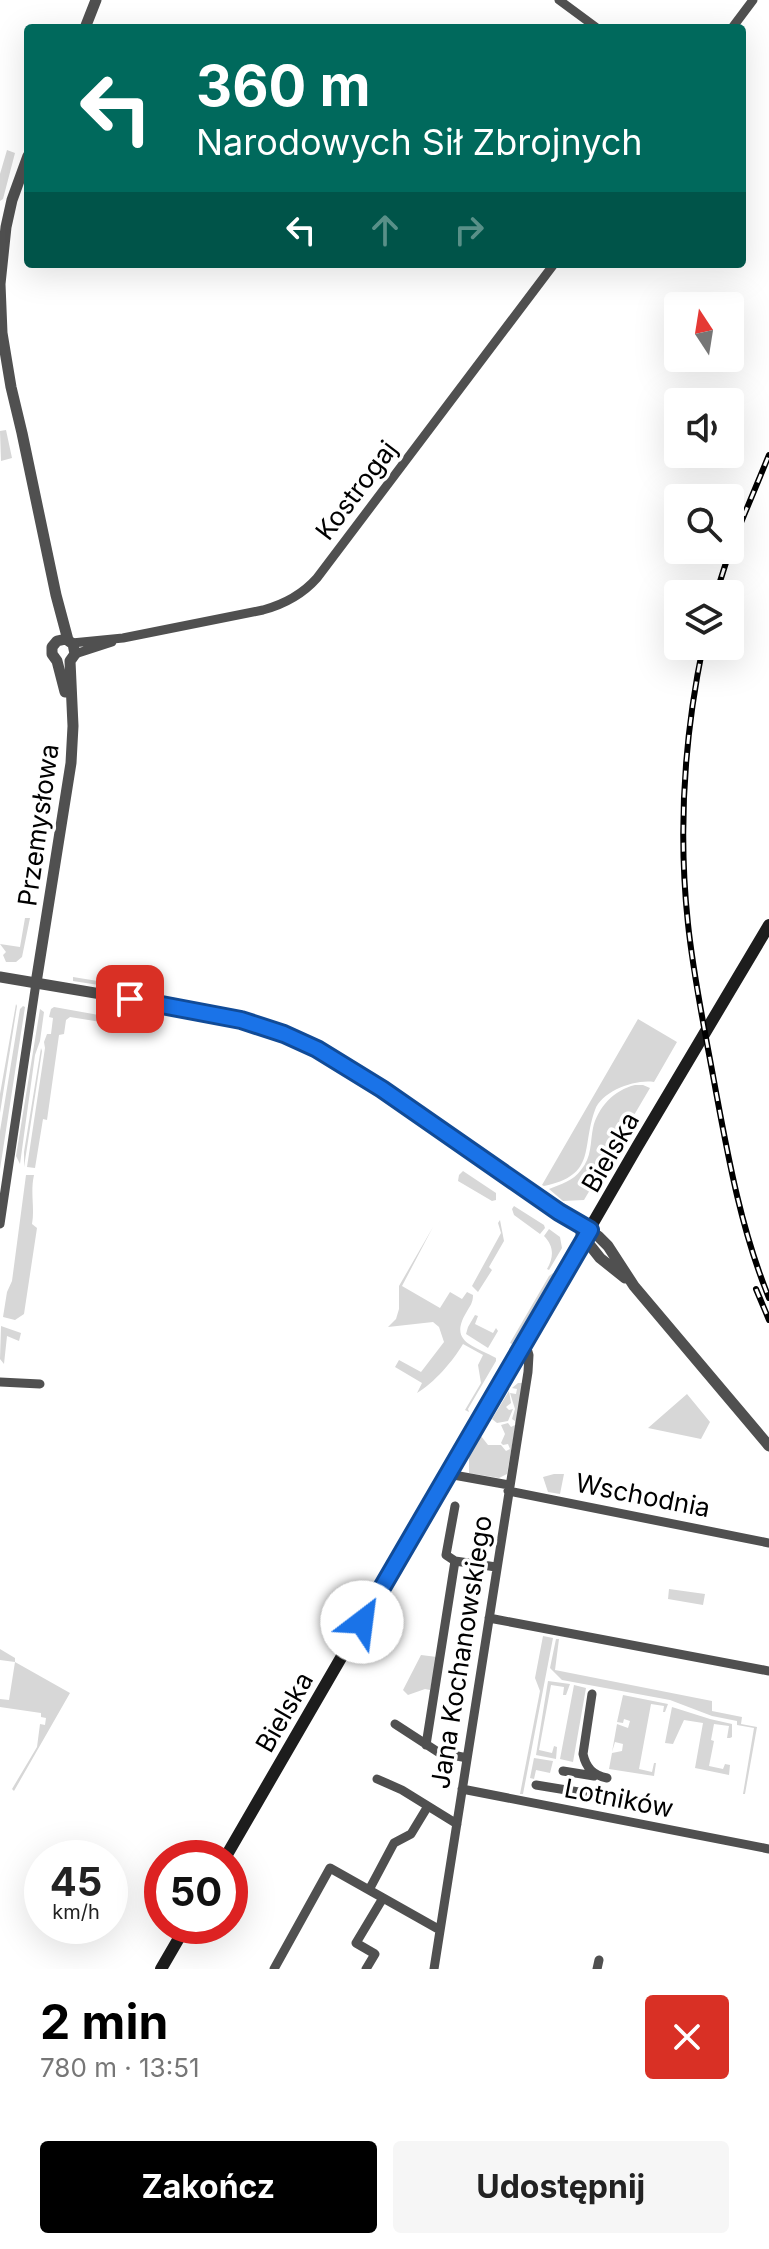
<!DOCTYPE html>
<html lang="pl">
<meta charset="utf-8">
<style>
body{margin:0;font-family:Inter,sans-serif;background:#f6f6f6;color:#222;height:100vh;display:flex;flex-direction:column;font-size:30px;white-space:nowrap}
*{box-sizing:border-box;margin:0}
p{font-size:26px;color:#767676}
.icon{flex:none;width:44px;height:44px;fill:none;stroke:currentColor;stroke-width:2;stroke-linecap:round;stroke-linejoin:round}
.map{position:relative;height:1969px;overflow:hidden}
.panel{display:flex;flex-direction:column;background:#fff;flex:1}
.panel>*{flex:none}
.top-card{position:absolute;left:24px;top:24px;width:722px;height:244px;border-radius:8px;box-shadow:0 8px 32px #0002;background:#00695c;color:#fff;overflow:hidden}
.needle{width:52px;rotate:348deg}
.tools{position:absolute;left:664px;top:292px;display:grid;gap:16px}
.tools a{display:grid;place-items:center;width:80px;height:80px;border-radius:8px;background:#fff;box-shadow:0 8px 32px #0002;font-size:40px}
.speed{position:absolute;left:24px;top:1840px;display:flex;gap:16px;font-size:40px;font-weight:700;text-align:center}
.speed>*{display:grid;place-content:center;width:104px;height:104px;border-radius:50%;background:#fff;box-shadow:0 8px 32px #0002;line-height:1}
.speed small{font-size:20px;font-weight:400}
.speed .limit{border:12px solid #d22;background:#fff;color:#111}
.pin{position:absolute;display:grid;place-items:center;width:68px;height:68px;color:#fff;margin:-34px;border-radius:16px;box-shadow:0 4px 12px #0006}
.me{position:absolute;width:88px;margin:-44px;rotate:30deg;stroke-linejoin:round;filter:drop-shadow(0 0 6px #0008)}
.turn{display:flex;align-items:center;gap:28px;height:168px;padding:0 40px;font-size:36px}
.turn .icon{width:104px;height:104px;stroke-width:2.5}
.turn b{display:block;font-size:56px;line-height:68px}
.lanes{display:flex;align-items:center;height:76px;padding:0 40px;background:#0003;justify-content:center;gap:40px;direction:ltr}
.lanes .off{opacity:.35}
.round{display:grid;place-items:center;flex:none;width:84px;height:84px;border-radius:8px;background:#f6f6f6}
.head{display:flex;align-items:center;justify-content:space-between;height:136px;padding:0 40px}
h1{font-size:48px;font-weight:700;line-height:60px;color:#000}
.cta{display:flex;gap:16px;margin-top:auto;padding:16px 40px}
.cta a{flex:1;height:92px;border-radius:8px;background:#000;color:#fff;font-size:32px;font-weight:700;line-height:92px;text-align:center}
.cta a+a{background:#f6f6f6;color:#222}
.map>svg:first-child{display:block}
.green{fill:#d7d7d7}
.lines{fill:none;stroke-linecap:round;stroke-linejoin:round}
.minor{stroke:#505050;stroke-width:9}
.tertiary{stroke:#505050;stroke-width:11}
.secondary{stroke:#1d1d1d;stroke-width:12}
.rail-casing{stroke:#000;stroke-width:6}
.rail{stroke:#fff;stroke-width:3;stroke-dasharray:9;stroke-linecap:butt}
.route-casing{stroke:#114b97;stroke-width:20}
.route{stroke:#1a73e8;stroke-width:14}
.labels{text-anchor:middle;dominant-baseline:central;stroke-width:7;stroke-linejoin:round;paint-order:stroke}
.street-label{font-size:26px;fill:#000;stroke:#fff}
</style>
<div class="map">
<svg width="769" height="1969" viewBox="0 0 769 1969">
<rect width="100%" height="100%" fill="#fff"/>
<path class="green" d="M7,150L15,153L3,199L0,201V174Z
M6,430L12,458L1,461L0,431Z
M25,918H30L22,957L16,962H6L3,955L6,952L0,944L20,947Z
M73,977L147,989L144,992L73,981Z
M16,1004L17,1006L0,1113V1094Z
M23,1006L25,1007L0,1169V1131L20,1009Z
M54,1007L121,1019L147,1018L144,1029L70,1017L66,1020L64,1034L59,1035L47,1120L43,1119L35,1168L27,1167L45,1048L44,1042L47,1034H51L53,1018L49,1017L51,1009Z
M40,1009L44,1012L40,1041L35,1055L20,1164L16,1156Z
M638,1019L677,1042L654,1082C635,1079 602,1091 595,1110C581,1148 597,1175 544,1186L542,1185Z
M41,1048L42,1051L24,1167V1152Z
M635,1085H643L650,1088L584,1200L563,1201L549,1189C561,1184 573,1181 581,1170C592,1157 590,1143 593,1128C598,1107 614,1090 635,1085Z
M463,1171L496,1193V1200L492,1201L458,1181L459,1175Z
M26,1175H34C30,1193 35,1208 32,1224L37,1228L24,1314L15,1320L3,1317L7,1292L12,1281Z
M514,1206L544,1225L545,1228L540,1234L514,1215L512,1209Z
M500,1220L504,1241L489,1267L492,1270L478,1292L472,1286L501,1233L498,1223Z
M433,1227L402,1286L440,1308L450,1292L462,1299L467,1292L473,1295C473,1303 470,1306 466,1313C449,1342 473,1345 496,1358V1361L468,1409L469,1412L465,1410L481,1383L478,1365L483,1355L463,1344C453,1361 434,1383 417,1393L422,1383L395,1367L399,1360L421,1372L444,1342L439,1327L433,1322L388,1327L396,1319L399,1309V1286Z
M549,1229L560,1237L562,1248L549,1270L547,1269C554,1257 554,1246 544,1236Z
M553,1273L557,1275C543,1299 526,1320 512,1344L510,1343L549,1276Z
M475,1315L478,1316L475,1324L493,1333L496,1328L498,1331L488,1348L466,1334L468,1327Z
M1,1326L21,1333L19,1341L7,1336L4,1364L0,1359Z
M518,1383H523L507,1474L499,1478L469,1473V1456L481,1436L488,1445H501L506,1451L510,1449L508,1444L503,1445L501,1443L505,1434L501,1425L508,1423L511,1427L515,1425V1421L512,1419L515,1409L510,1393L516,1394L517,1389L512,1388Z
M509,1391L511,1403L506,1407L509,1410L513,1409L508,1421L497,1423L492,1419Z
M687,1394L710,1422L701,1439L648,1428Z
M554,1474H564L560,1494L548,1492L543,1477Z
M669,1589L705,1594L703,1605L668,1599Z
M543,1636L553,1638L523,1794H520L540,1691L535,1678Z
M556,1639H559L555,1670L712,1701V1711L742,1717L741,1724L757,1727L745,1794H743L754,1728L737,1725V1721L712,1716L670,1700L562,1680L550,1668Z
M0,1649L15,1658V1662L70,1693L14,1791L12,1789L37,1747L40,1724L45,1725L46,1718L41,1717V1713L0,1707V1699L9,1700L15,1662L0,1660Z
M421,1655L437,1657L430,1690L425,1689L408,1695L403,1690Z
M548,1681L570,1684L566,1695H563L564,1687L551,1685L539,1750L552,1753L554,1746L557,1747L556,1759L536,1755Z
M574,1685L586,1688L573,1762L560,1759Z
M623,1695L668,1704L665,1712H663L664,1706L651,1704L639,1769L652,1772L654,1763H656L654,1776L609,1769L612,1753L622,1751L623,1744L615,1742L612,1752L617,1724L628,1728L630,1721L624,1719L623,1723L617,1722Z
M672,1707L710,1719L732,1724V1737L730,1738H727L729,1726L714,1724L711,1740L714,1741L709,1766L723,1769L725,1764L730,1765L729,1775L695,1768L703,1723L684,1720L673,1744L665,1743Z
M534,1758L553,1761L550,1773L536,1770L534,1779L530,1778Z"/>
<g class="lines">
<path class="minor" d="M559,0L597,28
M732,28L753,0
M72,643L123,638L263,610C285,604 302,595 317,578L554,264
M75,654L112,642
M0,1224L36,983
M0,1382L40,1384
M448,1474L509,1485
M508,1491L769,1543
M455,1506L446,1555L455,1561L496,1567
M489,1618L769,1671
M592,1694L583,1754C586,1768 593,1775 607,1778
M395,1724L438,1752L467,1758
M426,1745L455,1561
M563,1771L594,1776
M377,1779L402,1790L457,1824
M536,1785L603,1796
M462,1789L769,1849
M369,1890L394,1843L411,1834L428,1806
M274,1969L330,1868L440,1930
M366,1969L375,1954L356,1943L383,1898
M434,1969L528,1372L529,1355L525,1342
M597,1969L599,1960"/>
<path class="tertiary" d="M85,28L96,0
M28,156L12,200L6,227L0,284L2,333L11,387L22,433L56,595L68,640
M65,692L57,661L52,654V647L57,641L66,639L73,644L75,654L70,661
M0,977L213,1013L241,1020L295,1039L328,1055L363,1076L571,1220L598,1236L608,1246L634,1286L769,1446
M36,983L71,763L73,726L70,661
M581,1234L600,1258L625,1278"/>
<path class="secondary" d="M225,1858L637,1147L769,925
M161,1969L186,1926"/>
<defs>
<path id="rail" d="M730,549L769,455
M716,594L730,550
M703,646C684,738 678,831 688,924C694,981 706,1036 716,1092C729,1162 742,1232 769,1298
M756,1289L769,1320"/>
</defs>
<use href="#rail" class="rail-casing"/>
<use href="#rail" class="rail"/>
</g>
<g class="lines">
<defs>
<path id="route" d="M130,999L241,1020L284,1034L317,1049L382,1089L559,1212L590,1230L362,1622"/>
</defs>
<use href="#route" class="route-casing"/>
<use href="#route" class="route"/>
</g>
<g class="labels">
<g class="street-label">
<text transform="translate(356 490) rotate(-53)">Kostrogaj</text>
<text transform="translate(38 825) rotate(-82)">Przemysłowa</text>
<text transform="translate(610 1152) rotate(-60)">Bielska</text>
<text transform="translate(643 1495) rotate(11)">Wschodnia</text>
<text transform="translate(461 1652) rotate(-81)">Jana Kochanowskiego</text>
<text transform="translate(284 1712) rotate(-60)">Bielska</text>
<text transform="translate(619 1798) rotate(11)">Lotników</text>
</g>
</g>
</svg>
<div class="tools">
<a><svg class="needle" viewBox="-14 -14 28 28"><path d="M0-13l5 13h-10z" fill="#e53935"/><path d="M0 13l5-13h-10z" fill="#767676"/></svg></a>
<a><svg class="icon" aria-label="sound" viewBox="0 0 24 24"><path d="M4 9h4l5-4v14l-5-4H4zM17 9q2 3 0 6"/></svg></a>
<a><svg class="icon" aria-label="search" viewBox="0 0 24 24"><circle cx="10" cy="10" r="6"/><path d="M15 15l6 6"/></svg></a>
<a><svg class="icon" aria-label="layers" viewBox="0 0 24 24"><path d="M12 4l9 5-9 5-9-5zM3 14l9 5 9-5"/></svg></a>
</div>
<div class="speed"><div>45<small>km/h</small></div><div class="limit">50</div></div>
<div class="pin" style="left:130px;top:999px;background:#d93025"><svg class="icon" aria-label="arrive" viewBox="0 0 24 24"><path d="M6 21V4h12l-3 4 3 4H6"/></svg></div>
<svg class="me" style="left:362px;top:1622px" viewBox="-20 -20 40 40"><circle r="19" fill="#fff"/><path d="M0-13L10 11 0 6-10 11z" fill="#1a73e8"/></svg>
<div class="top-card">
<div class="turn"><svg class="icon" aria-label="left" viewBox="0 0 24 24"><path d="M17 20v-9H6M10 6l-5 5 5 5"/></svg><div><b>360 m</b>Narodowych Sił Zbrojnych</div></div>
<div class="lanes"><svg class="icon" aria-label="left" viewBox="0 0 24 24"><path d="M17 20v-9H6M10 6l-5 5 5 5"/></svg><svg class="icon off" aria-label="ahead" viewBox="0 0 24 24"><path d="M12 20V5M6 11l6-6 6 6"/></svg><svg class="icon off" aria-label="right" viewBox="0 0 24 24"><path d="M7 20v-9h11M14 6l5 5-5 5"/></svg></div>
</div>
</div>
<section class="panel">
<div class="head"><div><h1>2 min</h1><p>780 m · 13:51</p></div><a class="round" style="background:#d93025;color:#fff"><svg class="icon" aria-label="close" viewBox="0 0 24 24"><path d="M6 6l12 12M18 6L6 18"/></svg></a></div>
<div class="cta"><a>Zakończ</a><a>Udostępnij</a></div>
</section>
